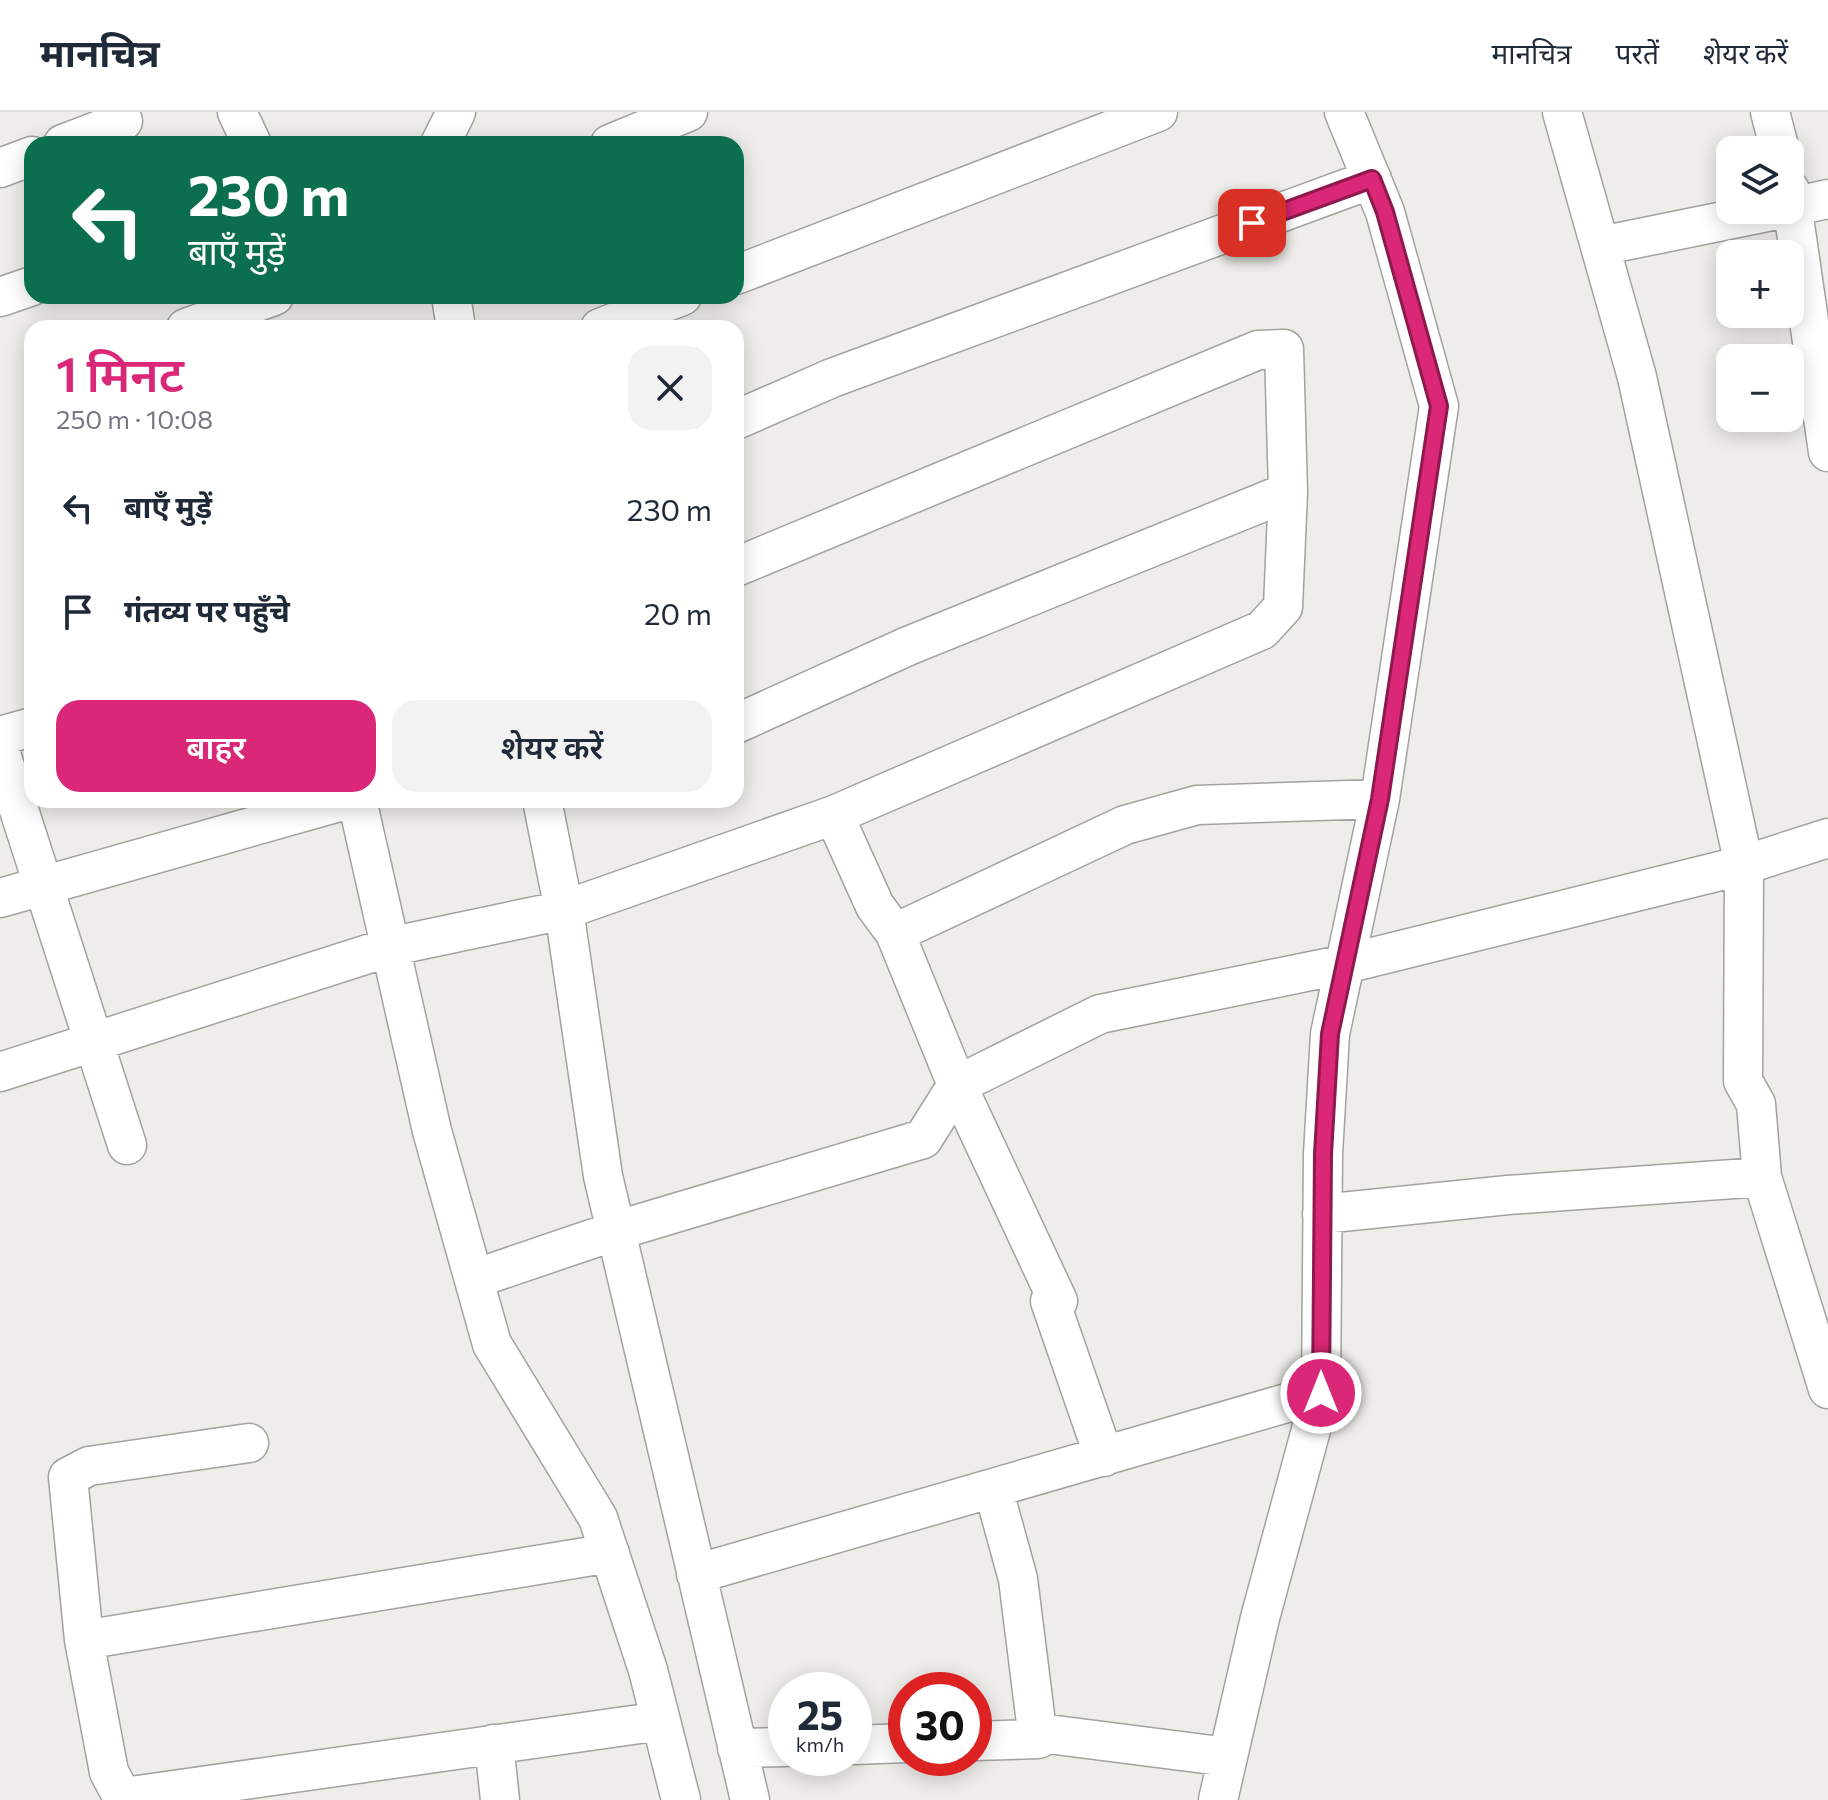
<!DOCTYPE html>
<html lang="hi">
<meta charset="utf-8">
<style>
body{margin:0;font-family:Commissioner,"Noto Sans Devanagari",sans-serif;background:#f2f2f3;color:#1f2937;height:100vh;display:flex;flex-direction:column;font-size:30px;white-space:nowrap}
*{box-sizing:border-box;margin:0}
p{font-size:26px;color:#747a83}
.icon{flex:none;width:44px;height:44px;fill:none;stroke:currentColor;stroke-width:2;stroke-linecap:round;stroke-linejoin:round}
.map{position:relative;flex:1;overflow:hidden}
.drawer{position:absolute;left:24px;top:208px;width:720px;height:488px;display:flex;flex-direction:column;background:#fff;border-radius:24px;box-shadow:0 4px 20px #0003}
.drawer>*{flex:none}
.guide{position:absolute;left:24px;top:24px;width:720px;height:168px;border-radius:24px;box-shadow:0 4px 20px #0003;background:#0b6e4f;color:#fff;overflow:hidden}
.buttons{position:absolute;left:1716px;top:24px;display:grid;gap:16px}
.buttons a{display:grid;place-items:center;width:88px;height:88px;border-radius:16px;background:#fff;box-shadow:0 4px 20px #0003;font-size:40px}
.speed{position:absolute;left:768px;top:1560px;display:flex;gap:16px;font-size:40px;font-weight:700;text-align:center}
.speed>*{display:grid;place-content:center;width:104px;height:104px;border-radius:50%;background:#fff;box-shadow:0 4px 20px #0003;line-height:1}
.speed small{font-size:20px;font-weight:400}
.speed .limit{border:12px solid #d22;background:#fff;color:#111}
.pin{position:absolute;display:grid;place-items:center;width:68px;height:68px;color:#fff;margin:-34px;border-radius:16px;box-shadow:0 4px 12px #0006}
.me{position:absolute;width:88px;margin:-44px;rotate:0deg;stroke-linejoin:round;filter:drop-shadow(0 0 6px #0008)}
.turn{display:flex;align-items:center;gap:28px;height:168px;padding:0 32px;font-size:36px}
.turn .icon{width:104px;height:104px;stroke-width:2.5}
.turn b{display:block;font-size:56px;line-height:68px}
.round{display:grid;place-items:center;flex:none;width:84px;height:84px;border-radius:24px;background:#f2f2f3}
.summary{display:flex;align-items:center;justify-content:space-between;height:136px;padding:0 32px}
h1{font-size:48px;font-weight:600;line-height:60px;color:#db2777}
.primary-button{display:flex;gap:16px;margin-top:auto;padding:16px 32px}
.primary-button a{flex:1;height:92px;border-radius:24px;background:#db2777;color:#fff;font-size:32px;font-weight:600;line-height:92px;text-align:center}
.primary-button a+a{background:#f2f2f3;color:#1f2937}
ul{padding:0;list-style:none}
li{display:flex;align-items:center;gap:24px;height:104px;padding:0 32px}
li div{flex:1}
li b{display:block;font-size:30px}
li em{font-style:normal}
header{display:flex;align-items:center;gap:48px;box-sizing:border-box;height:112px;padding:0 40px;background:#fff;border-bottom:2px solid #e0e1e3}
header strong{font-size:38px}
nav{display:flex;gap:44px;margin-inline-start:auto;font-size:28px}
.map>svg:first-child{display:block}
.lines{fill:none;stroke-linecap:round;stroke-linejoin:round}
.minor-casing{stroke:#a2a29e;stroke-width:41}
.minor{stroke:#fff;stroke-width:38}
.route-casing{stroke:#8e194d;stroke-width:20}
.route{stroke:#db2777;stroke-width:14}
</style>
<header>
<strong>मानचित्र</strong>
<nav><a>मानचित्र</a><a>परतें</a><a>शेयर करें</a></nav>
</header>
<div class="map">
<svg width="1828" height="1688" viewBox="0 0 1828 1688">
<rect width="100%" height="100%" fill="#eeede9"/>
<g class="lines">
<defs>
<path id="minor" d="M237,0L252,32
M1562,0L1637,265L1744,753L1828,726
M1770,0L1780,38
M63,32L123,9
M440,32L456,0
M610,32L688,0
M0,56L32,44
M1790,78L1828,340
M1790,95L1828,87
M1600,134L1777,98
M736,163L1158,0
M451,184L456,216
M0,185L32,174
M186,216L274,184
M600,216L682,184
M736,308L832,266L1372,67
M736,612L908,534L1288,380
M0,624L32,615
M0,639L127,1033
M357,688L432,1019L492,1232L598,1406L648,1558L681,1688
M542,688L564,798L603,1064L750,1688
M834,703L875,794L895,821L957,973L1058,1189H1050L1104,1345
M0,786L346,688
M895,821L1125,713L1197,693L1380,687
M0,960L393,834L564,798L834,703L1262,518L1283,495L1288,380L1284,237L1258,238L736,455
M1322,1102L1508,1083L1762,1065
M474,1167L615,1119L923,1027L957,973L1100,902L1345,852L1744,753L1743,969L1756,992L1762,1065L1828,1277
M993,1376L1018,1467L1038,1627
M696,1462L1321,1281
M84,1528L610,1441
M974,1629L1038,1627L1048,1622L1228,1645
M494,1632L500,1688
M854,1633L906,1631
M737,1636L786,1635
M124,1685L661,1609
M124,1688L109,1660L84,1528L68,1365L89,1354L249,1331
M1218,1688L1260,1506L1321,1281L1323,1042L1330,922L1380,687L1439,294L1385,100L1344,0"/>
</defs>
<use href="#minor" class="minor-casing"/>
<use href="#minor" class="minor"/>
</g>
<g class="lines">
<defs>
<path id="route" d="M1252,111L1372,67L1385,100L1439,294L1380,687L1330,922L1323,1042L1321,1281"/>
</defs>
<use href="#route" class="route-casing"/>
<use href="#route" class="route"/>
</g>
</svg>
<div class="buttons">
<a><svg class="icon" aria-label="layers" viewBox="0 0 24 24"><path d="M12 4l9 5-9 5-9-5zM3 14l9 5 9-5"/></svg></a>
<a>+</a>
<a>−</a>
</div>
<div class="speed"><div>25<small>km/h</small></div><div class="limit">30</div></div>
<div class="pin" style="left:1252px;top:111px;background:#d93025"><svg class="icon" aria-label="arrive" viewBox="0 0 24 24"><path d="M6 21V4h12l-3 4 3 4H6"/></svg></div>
<svg class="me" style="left:1321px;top:1281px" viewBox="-20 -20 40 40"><circle r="17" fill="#db2777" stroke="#fff" stroke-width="3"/><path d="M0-11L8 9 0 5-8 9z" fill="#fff"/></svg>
<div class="guide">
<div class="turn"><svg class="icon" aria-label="left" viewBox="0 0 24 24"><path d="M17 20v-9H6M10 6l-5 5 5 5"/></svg><div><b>230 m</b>बाएँ मुड़ें</div></div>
</div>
<section class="drawer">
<div class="summary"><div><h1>1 मिनट</h1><p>250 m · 10:08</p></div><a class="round"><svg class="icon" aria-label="close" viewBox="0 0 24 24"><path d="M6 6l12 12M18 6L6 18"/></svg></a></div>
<ul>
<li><svg class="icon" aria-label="left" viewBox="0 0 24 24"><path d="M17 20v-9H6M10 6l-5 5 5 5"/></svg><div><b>बाएँ मुड़ें</b></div><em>230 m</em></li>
<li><svg class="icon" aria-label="arrive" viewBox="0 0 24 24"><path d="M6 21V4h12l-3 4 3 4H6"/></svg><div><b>गंतव्य पर पहुँचे</b></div><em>20 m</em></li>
</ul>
<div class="primary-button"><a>बाहर</a><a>शेयर करें</a></div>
</section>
</div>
